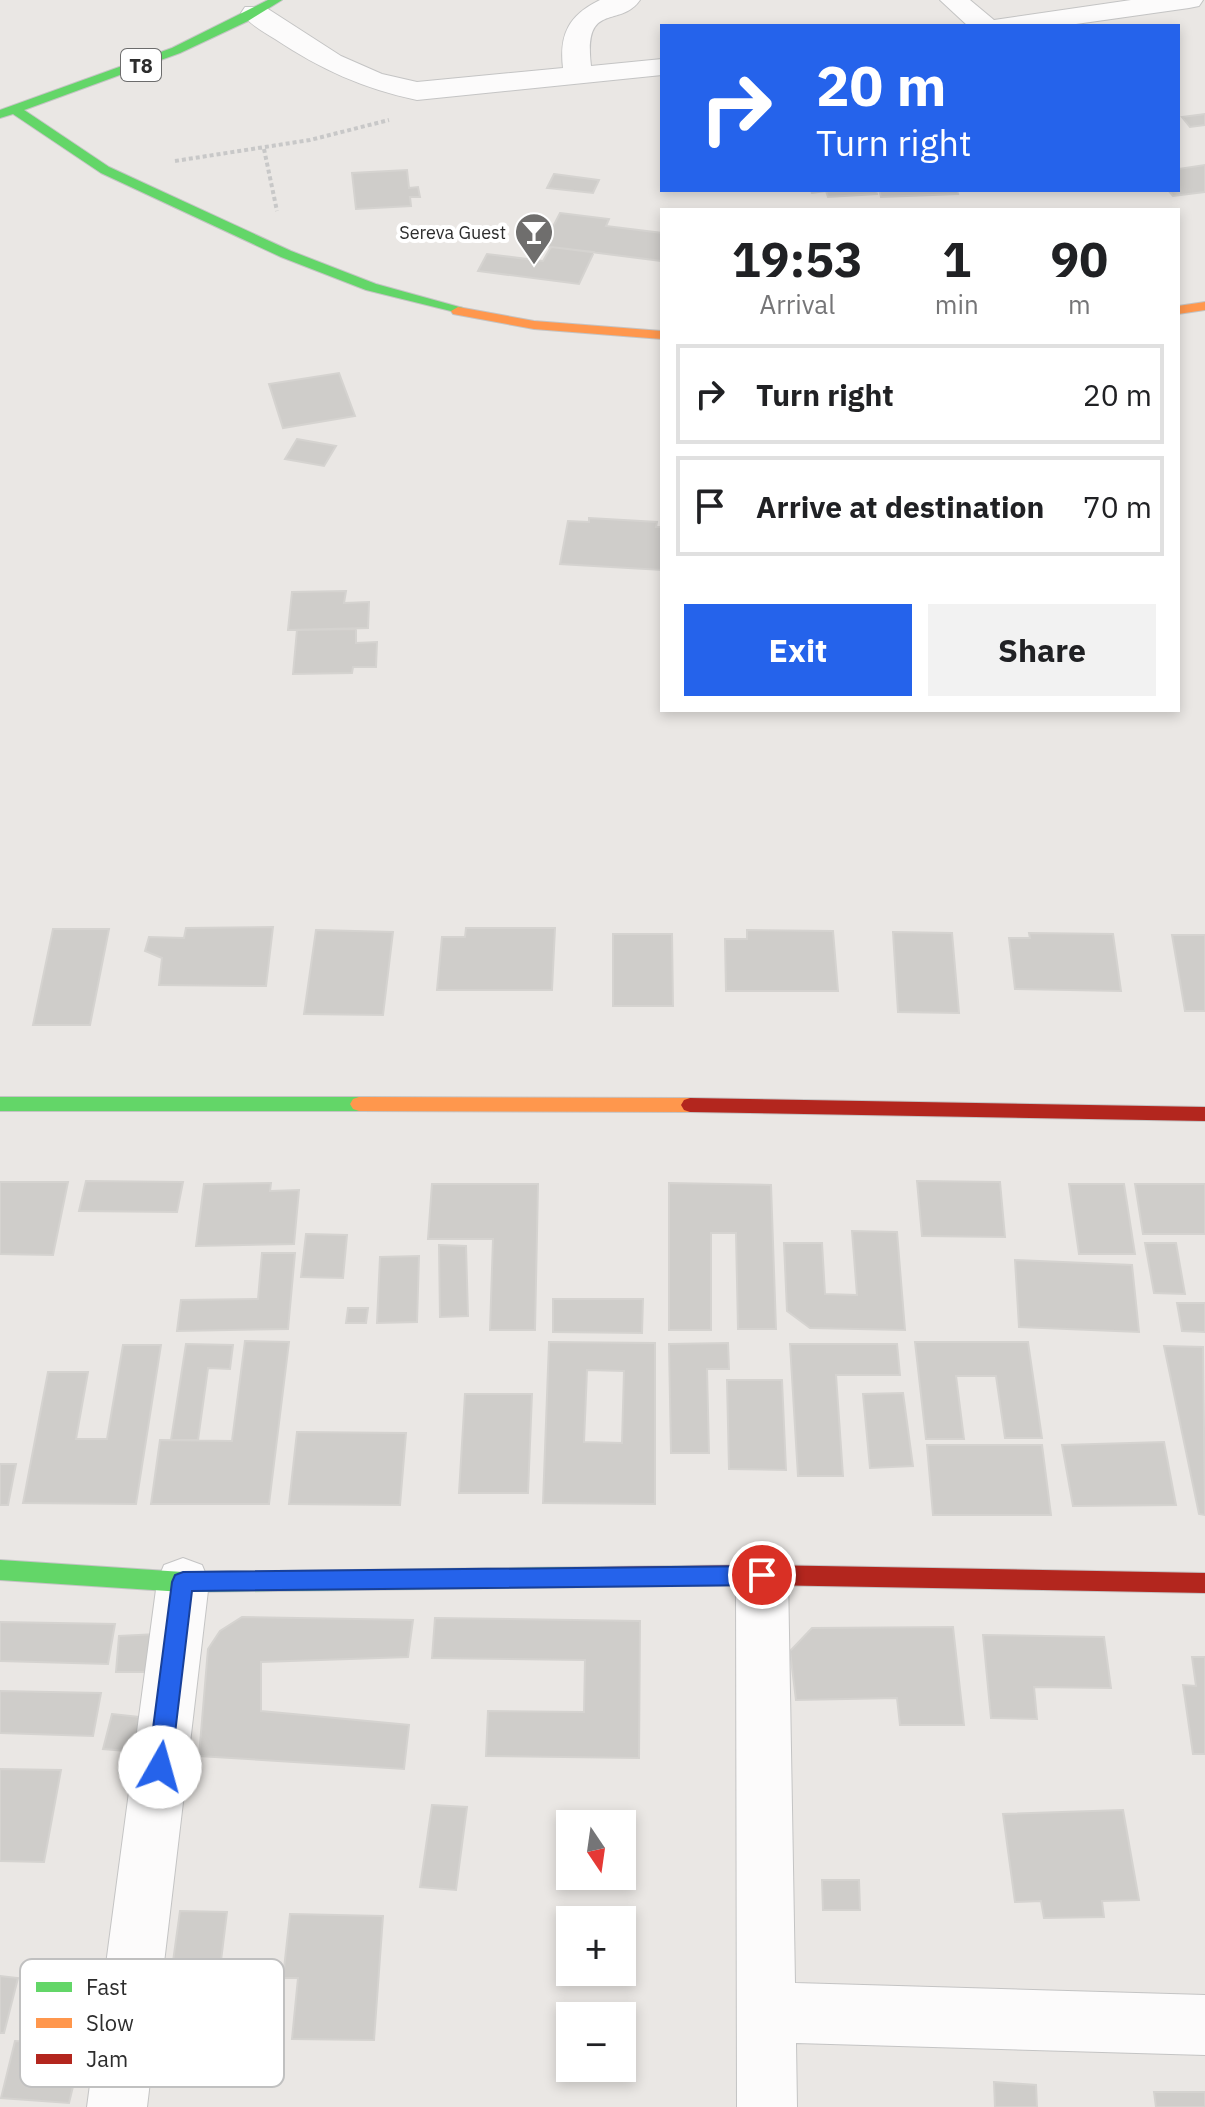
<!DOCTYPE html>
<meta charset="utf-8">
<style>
body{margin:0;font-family:"IBM Plex Sans",sans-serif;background:#f2f2f2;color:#202124;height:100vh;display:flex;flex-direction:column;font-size:30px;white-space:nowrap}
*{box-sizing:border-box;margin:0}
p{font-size:26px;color:#757577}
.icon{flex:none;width:44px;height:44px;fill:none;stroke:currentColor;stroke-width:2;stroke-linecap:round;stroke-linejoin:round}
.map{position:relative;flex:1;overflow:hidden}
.sheet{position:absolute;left:660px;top:208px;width:520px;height:504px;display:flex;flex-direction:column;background:#fff;border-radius:0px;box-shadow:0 4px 12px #0003}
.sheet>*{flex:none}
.guide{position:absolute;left:660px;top:24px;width:520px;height:168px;border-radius:0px;box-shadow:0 4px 12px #0003;background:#2563eb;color:#fff;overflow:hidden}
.needle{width:52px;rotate:167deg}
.tools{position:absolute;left:556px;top:1810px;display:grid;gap:16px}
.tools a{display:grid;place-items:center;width:80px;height:80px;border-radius:0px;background:#fff;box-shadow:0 4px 12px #0003;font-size:40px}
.pin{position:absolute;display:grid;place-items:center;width:68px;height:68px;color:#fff;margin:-34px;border:4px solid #fff;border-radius:50%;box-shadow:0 2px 8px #0007}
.me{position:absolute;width:88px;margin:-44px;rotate:7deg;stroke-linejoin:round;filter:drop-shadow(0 0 6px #0008)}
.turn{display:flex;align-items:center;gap:28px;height:168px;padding:0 24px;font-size:36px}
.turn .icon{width:104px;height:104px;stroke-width:2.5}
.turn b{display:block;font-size:56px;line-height:68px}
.eta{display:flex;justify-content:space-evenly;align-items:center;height:136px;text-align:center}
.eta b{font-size:48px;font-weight:700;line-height:56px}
.cta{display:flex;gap:16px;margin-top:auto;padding:16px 24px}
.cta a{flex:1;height:92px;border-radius:0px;background:#2563eb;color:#fff;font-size:32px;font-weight:700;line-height:92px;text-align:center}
.cta a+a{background:#f2f2f2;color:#202124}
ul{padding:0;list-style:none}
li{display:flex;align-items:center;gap:24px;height:100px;margin:0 16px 12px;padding:0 8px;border:4px solid #e0e0e0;border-radius:0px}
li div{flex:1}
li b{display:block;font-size:30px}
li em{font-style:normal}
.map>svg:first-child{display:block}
.building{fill:#cfcdca;stroke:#d5d3d0;stroke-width:2;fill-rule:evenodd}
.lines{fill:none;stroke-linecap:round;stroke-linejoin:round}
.street-casing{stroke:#c4c4c4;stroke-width:2}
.fast-casing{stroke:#c4c4c4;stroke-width:2}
.slow-casing{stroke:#c4c4c4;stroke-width:2}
.jam-casing{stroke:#c4c4c4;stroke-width:2}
.path{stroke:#c8c8c8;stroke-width:4;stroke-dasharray:4 3;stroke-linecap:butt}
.street{fill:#fcfbfb;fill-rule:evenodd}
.fast{fill:#63d668;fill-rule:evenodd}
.slow{fill:#ff974d;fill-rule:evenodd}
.jam{fill:#b3261e;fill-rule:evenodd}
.route{fill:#2563eb;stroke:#184099;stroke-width:2}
.labels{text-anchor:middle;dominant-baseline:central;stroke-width:8;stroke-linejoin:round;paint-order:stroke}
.far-poi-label{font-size:18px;fill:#2d2d2d;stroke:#fff;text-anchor:end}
.shield{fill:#fff;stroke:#6c6c6c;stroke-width:2}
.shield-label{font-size:20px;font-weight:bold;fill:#2d2d2d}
.key{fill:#fff;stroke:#c0c0c0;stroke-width:2}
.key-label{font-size:22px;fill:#2d2d2d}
</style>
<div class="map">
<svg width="1205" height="2107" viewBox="0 0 1205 2107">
<rect width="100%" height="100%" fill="#eae7e4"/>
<path class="building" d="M1205,114V125L1190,127L1182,117Z
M1205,165V192L1173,196L1168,190H1178V169Z
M407,170L409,188L418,187L420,197H410L411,206L356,209L352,173Z
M554,174L599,180L593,193L547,188Z
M811,190H876L877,194L828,197L826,191L812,193Z
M879,190H957L958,194L881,197Z
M560,213L609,219L606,226L662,233V261L543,246Z
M551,247L594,252L579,284L478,271L487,254L543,261Z
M339,373L355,416L283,428L269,384Z
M297,439L336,446L324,466L285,459Z
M589,518L657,522L656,527H662V570L560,564L568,521L589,522Z
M346,591L344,603L369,602L368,628L288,630L292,592Z
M356,629V643L377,642L376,667H353L352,673L293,674L297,630Z
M273,927L266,986L159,985L162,958L145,951L149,937L184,938L186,928Z
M466,928H555L552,990H437L442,937H465Z
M53,929H109L90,1025H33Z
M316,930L393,932L383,1015L304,1014Z
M747,930L833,931L838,991H726L725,939H747Z
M893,932L952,933L959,1013L898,1012Z
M1029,933L1113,934L1121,991L1015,989L1009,938H1030Z
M613,934H672L673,1006H613Z
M1172,935H1205V1011H1185Z
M86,1181L183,1182L177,1212L79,1211Z
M917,1181L1000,1182L1005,1237L922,1236Z
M0,1182H68L53,1255L0,1254Z
M271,1183L270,1191L299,1190L294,1244L196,1246L204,1184Z
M669,1183L771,1185L776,1329H738L736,1233H711V1330H669Z
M432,1184H538L535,1330H490L493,1239H428Z
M1069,1184H1124L1135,1254H1079Z
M1135,1184H1205V1234H1143Z
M852,1231L897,1232L905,1330L810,1328L787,1311L784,1243H822L825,1294L857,1295Z
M306,1234L347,1235L343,1278L301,1277Z
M1145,1243H1176L1185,1294L1154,1293Z
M439,1245L466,1246L468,1316L440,1317Z
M262,1253H295L288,1329L177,1331L181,1300L258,1299Z
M419,1256L417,1322L377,1323L380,1257Z
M1015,1260L1132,1265L1139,1332L1019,1327Z
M553,1299H643L642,1333L553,1332Z
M1177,1303H1205V1332L1182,1331Z
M348,1308H368L366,1323H346Z
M245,1341L289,1342L269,1504H151L160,1440L232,1441Z
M549,1342L655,1343V1504L543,1503ZM587,1370L624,1371L622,1443L584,1442Z
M915,1342H1028L1042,1438H1005L996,1376H956L964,1439H926Z
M728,1343L729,1369H707L709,1453H671L669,1344Z
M186,1344L233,1345L230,1369L208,1368L198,1440H171Z
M790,1344H897L900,1375H836L843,1476H798Z
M123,1345H161L136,1504L23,1503L48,1372H88L76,1439H107Z
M1164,1346L1203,1347L1205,1515L1199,1514Z
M727,1380H782L786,1470L729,1469Z
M903,1393L913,1466L870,1468L863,1394Z
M465,1394H532L528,1493H459Z
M297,1432L406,1433L400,1505L289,1504Z
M1164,1442L1176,1505L1073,1506L1062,1445Z
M927,1445H1042L1051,1515H933Z
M0,1464H16L8,1505H0Z
M242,1617L413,1620L408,1657L261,1662V1711L409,1725L404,1769L199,1756L208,1649L220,1631Z
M435,1618L640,1621L639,1758L486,1756L488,1711L584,1712L585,1660L432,1658Z
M0,1622L115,1624L108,1664L0,1661Z
M953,1627L964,1725H900L897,1698L796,1700L790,1651L812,1628Z
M157,1634L159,1672H116L119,1636Z
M983,1635L1104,1637L1111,1688L1034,1687L1037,1719L991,1718Z
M1192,1657H1205V1754H1193L1183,1685L1196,1686Z
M0,1691L101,1693L93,1736L0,1733Z
M112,1714L159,1719L150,1753L103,1749Z
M0,1769L61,1770L44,1862L0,1861Z
M432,1805L467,1807L456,1890L420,1887Z
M1123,1810L1139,1900L1102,1901L1104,1917L1044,1918L1041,1901L1015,1902L1003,1814Z
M822,1880H859L860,1910H823Z
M180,1911L227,1912L211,2042L162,2041Z
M290,1914L383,1916L374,2040L292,2039L298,1978H283Z
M0,1976L18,1978L4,2033H0Z
M15,2041L69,2044L65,2064L78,2066L69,2103L1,2098Z
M994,2082L1036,2085L1037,2107H995Z
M1154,2092H1205V2107H1156Z"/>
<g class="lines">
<defs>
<path id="street" d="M600,0H640C620,29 583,0 591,66L662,59V75L417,100C364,89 320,69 275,39C264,32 249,24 241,13L245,7H265L341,56L382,74L417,82L563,68C559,34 569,15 600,0Z
M940,0H970L994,20L1131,0H1203L1199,6L1189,8L1062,26H968Z
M762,1551L781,1558L788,1575L795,1983L1205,1995V2055L796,2043L797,2107H737L736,1575L743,1558Z
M183,1558L202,1565L209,1582L147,2107H87L157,1582L164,1565Z"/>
<path id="fast" d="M268,0H282L248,21L180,53L24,110L109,167L291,251L376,284L463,308V314L366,290L281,257L101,173L13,114L0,118V110L172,48Z
M0,1097H359L365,1099L368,1104L365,1109L359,1111H0Z
M0,1560L183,1572L600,1567L608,1570L611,1577L608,1584L600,1587L183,1592L0,1580Z"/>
<path id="slow" d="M1205,302V310L1178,314V306Z
M458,307L534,321L662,331V339L534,329L453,314L451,311Z
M359,1097L690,1098L696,1100L699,1105L696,1110L690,1112L359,1111L353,1109L350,1104L353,1099Z"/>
<path id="jam" d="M690,1098L1205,1107V1121L690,1112L684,1110L681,1105L684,1100Z
M762,1565L1205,1573V1593L762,1585L600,1587L592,1584L589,1577L592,1570L600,1567Z"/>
</defs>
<use href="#street" class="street-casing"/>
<use href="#fast" class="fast-casing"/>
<use href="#slow" class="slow-casing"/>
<use href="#jam" class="jam-casing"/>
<path class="path" d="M264,149L277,211
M175,161L310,140L389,120"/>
<use href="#street" class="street"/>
<use href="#fast" class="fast"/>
<use href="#slow" class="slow"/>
<use href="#jam" class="jam"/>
</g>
<path class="route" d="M762,1566L769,1568L772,1575L769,1582L762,1585L192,1591L171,1767L168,1775L160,1778L151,1775L148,1767L172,1582L175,1575L183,1572Z"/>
<defs>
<symbol id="bar-pin" viewBox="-11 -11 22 30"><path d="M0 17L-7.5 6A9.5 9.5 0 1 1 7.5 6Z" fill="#6f6e6d" stroke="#fff"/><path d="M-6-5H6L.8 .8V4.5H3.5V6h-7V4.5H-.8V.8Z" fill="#fff"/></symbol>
</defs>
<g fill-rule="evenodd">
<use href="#bar-pin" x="512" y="210" width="44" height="60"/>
</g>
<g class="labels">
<g class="far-poi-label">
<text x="506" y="232">Sereva Guest</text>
</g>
<rect class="shield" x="121" y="49" width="40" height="32" rx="6"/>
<g class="shield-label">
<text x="141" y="65">T8</text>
</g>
</g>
<rect x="20" y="1959" width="264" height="128" rx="12" class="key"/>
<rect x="36" y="1982" width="36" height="10" fill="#63d668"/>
<rect x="36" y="2018" width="36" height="10" fill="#ff974d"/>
<rect x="36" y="2054" width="36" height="10" fill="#b3261e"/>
<g class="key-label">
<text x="86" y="1995">Fast</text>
<text x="86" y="2031">Slow</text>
<text x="86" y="2067">Jam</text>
</g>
</svg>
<div class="tools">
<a><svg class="needle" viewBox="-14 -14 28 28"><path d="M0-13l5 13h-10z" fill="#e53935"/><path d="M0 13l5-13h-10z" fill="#757577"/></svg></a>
<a>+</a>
<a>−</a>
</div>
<div class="pin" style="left:762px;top:1575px;background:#d93025"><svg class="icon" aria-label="arrive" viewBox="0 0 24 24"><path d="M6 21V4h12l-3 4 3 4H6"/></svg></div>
<svg class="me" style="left:160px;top:1767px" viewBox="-20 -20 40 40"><circle r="19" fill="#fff"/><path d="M0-13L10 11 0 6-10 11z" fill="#2563eb"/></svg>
<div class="guide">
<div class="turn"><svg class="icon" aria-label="right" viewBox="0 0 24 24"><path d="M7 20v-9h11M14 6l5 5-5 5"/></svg><div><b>20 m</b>Turn right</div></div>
</div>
<section class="sheet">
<div class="eta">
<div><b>19:53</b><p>Arrival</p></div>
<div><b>1</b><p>min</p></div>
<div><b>90</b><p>m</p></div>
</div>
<ul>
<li><svg class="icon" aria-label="right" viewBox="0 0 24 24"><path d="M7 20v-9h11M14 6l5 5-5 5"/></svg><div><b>Turn right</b></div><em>20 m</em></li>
<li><svg class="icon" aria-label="arrive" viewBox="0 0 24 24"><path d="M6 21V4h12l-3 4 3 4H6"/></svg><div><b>Arrive at destination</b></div><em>70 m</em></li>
</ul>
<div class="cta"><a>Exit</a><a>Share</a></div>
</section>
</div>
